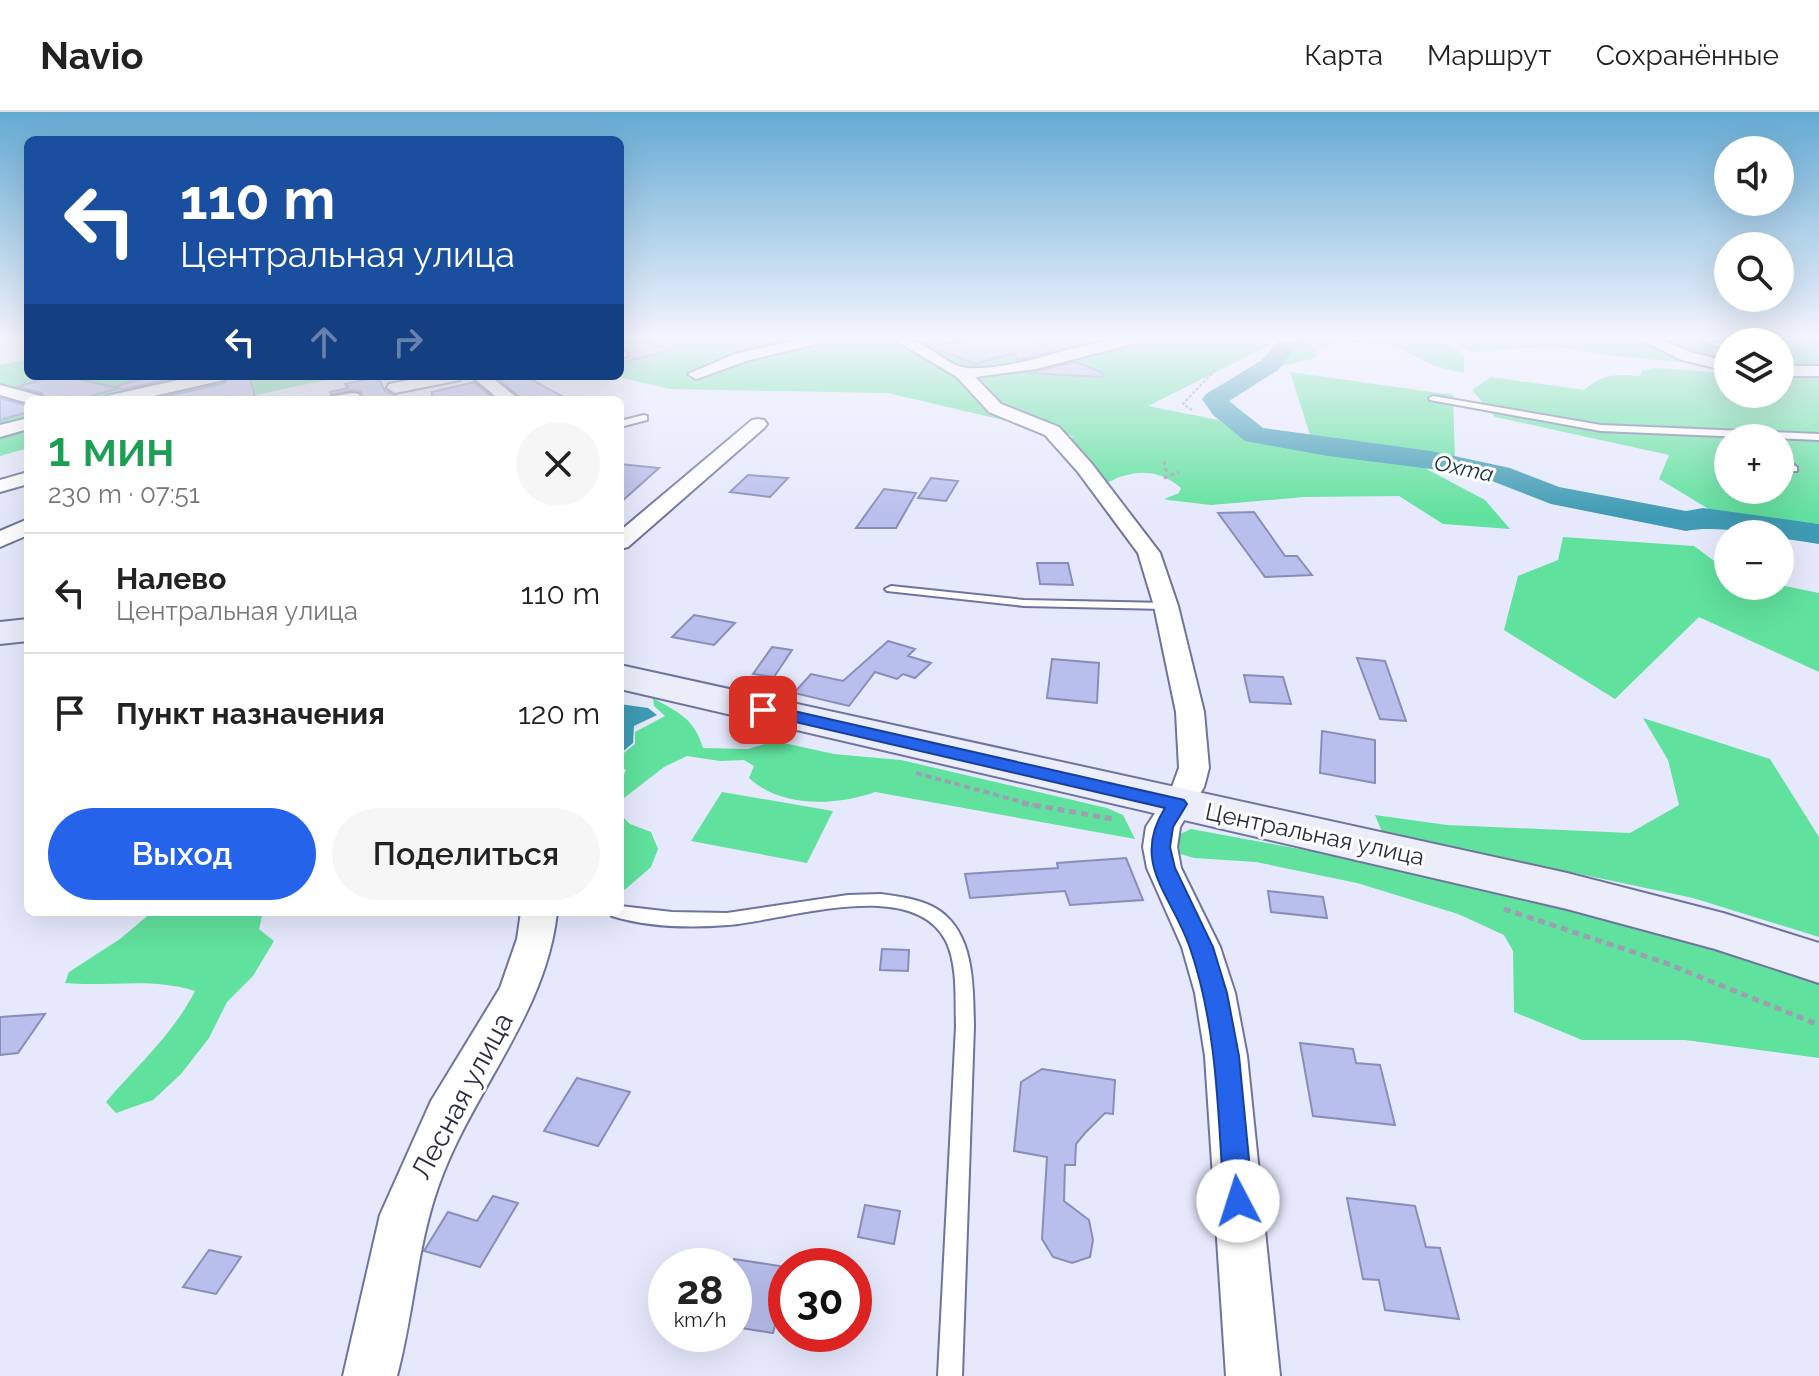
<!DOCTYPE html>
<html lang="ru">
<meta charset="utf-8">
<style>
body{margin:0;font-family:Raleway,sans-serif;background:#f6f6f6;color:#222;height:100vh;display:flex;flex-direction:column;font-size:30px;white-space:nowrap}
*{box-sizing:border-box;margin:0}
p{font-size:26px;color:#767676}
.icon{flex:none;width:44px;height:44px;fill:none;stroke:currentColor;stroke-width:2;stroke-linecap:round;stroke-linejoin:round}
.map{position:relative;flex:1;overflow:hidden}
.panel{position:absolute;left:24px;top:284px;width:600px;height:520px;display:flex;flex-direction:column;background:#fff;border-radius:12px;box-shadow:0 8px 32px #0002}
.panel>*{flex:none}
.hud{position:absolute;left:24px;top:24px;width:600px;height:244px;border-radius:12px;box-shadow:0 8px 32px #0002;background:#1a4fa0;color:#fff;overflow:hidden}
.buttons{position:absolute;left:1714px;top:24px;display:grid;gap:16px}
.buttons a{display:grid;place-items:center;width:80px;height:80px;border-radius:50%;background:#fff;box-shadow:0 8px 32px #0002;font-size:40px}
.speed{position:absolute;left:648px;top:1136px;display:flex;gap:16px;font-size:40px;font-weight:700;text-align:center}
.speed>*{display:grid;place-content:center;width:104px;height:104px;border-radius:50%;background:#fff;box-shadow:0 8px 32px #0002;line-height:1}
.speed small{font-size:20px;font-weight:400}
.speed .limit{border:12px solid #d22;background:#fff;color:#111}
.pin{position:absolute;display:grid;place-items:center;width:68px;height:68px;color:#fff;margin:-34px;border-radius:16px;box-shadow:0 4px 12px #0006}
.me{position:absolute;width:88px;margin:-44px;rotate:355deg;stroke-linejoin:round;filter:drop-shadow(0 0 6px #0008)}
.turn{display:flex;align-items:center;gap:28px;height:168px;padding:0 24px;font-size:36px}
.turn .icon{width:104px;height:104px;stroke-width:2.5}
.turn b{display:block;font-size:56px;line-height:68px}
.lanes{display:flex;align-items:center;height:76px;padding:0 24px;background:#0003;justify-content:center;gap:40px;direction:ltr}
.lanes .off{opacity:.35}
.round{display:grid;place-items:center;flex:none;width:84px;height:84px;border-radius:42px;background:#f6f6f6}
.overview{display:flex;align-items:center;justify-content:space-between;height:136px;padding:0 24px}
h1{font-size:48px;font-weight:600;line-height:60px;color:#1e9e55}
.primary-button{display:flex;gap:16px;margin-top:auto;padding:16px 24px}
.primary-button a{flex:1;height:92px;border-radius:48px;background:#2563eb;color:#fff;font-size:32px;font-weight:600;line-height:92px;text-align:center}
.primary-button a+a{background:#f6f6f6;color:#222}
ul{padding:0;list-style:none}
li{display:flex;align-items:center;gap:24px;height:120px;padding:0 24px;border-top:2px solid #e0e0e0}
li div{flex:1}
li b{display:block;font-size:30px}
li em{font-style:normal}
header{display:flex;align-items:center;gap:48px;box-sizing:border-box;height:112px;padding:0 40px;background:#fff;border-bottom:2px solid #e0e0e0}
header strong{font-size:38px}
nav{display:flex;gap:44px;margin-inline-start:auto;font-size:28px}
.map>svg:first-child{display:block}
.green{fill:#60e19d;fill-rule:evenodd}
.water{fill:#3e9bb3}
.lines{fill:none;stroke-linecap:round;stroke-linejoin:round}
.river{fill:#3e9bb3;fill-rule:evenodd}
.building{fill:#b8bfec;stroke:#888eb9;stroke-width:2}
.lane-casing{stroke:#6e749d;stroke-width:4}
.street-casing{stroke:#6e749d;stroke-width:4}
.secondary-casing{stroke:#6e749d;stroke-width:4}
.path-far3{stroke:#9c9fb2;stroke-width:2;stroke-dasharray:3 2;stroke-linecap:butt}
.path-far2{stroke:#9c9fb2;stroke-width:3;stroke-dasharray:4 3;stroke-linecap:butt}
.path-far1{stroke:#9c9fb2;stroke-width:4;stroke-dasharray:6 4;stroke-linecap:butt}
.path{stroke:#9c9fb2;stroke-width:5;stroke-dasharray:7 5;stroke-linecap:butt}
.lane{fill:#fff;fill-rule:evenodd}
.street{fill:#fff;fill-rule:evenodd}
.secondary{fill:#ebedfa;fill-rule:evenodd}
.route{fill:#2563eb;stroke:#184099;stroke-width:2}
.labels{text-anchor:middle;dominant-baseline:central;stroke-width:6;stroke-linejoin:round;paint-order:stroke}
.far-water-label{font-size:22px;font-style:italic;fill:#16333b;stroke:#fff}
.street-label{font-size:24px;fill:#2c2e40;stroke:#fff}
.near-street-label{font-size:28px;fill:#2c2e40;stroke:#fff}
</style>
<header>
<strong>Navio</strong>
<nav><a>Карта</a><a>Маршрут</a><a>Сохранённые</a></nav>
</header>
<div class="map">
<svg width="1819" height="1264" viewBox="0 0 1819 1264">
<rect width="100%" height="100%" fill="#e6e9fc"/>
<path class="green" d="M620,228H1267L1270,233L1148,294L1218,308L1241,324L1275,332L1419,353L1485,388L1510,417L1443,412L1399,384L1305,385L1211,393L1168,388L1164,387L1179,381L1181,376C1164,361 1145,357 1123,364C1115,366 1112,370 1104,371L1065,325H1076L888,281L670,277L613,264H620Z
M1300,228H1442L1464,244V261L1434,254L1395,234L1341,229L1319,237L1315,246L1279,255Z
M1448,228H1819V412L1712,399L1659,367L1669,343L1495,305L1472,278L1491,265L1584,278C1604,261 1615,262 1640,264L1642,259L1655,256L1728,261V282H1780V230H1728V259L1716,253L1616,244L1554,234L1471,240ZM1728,326H1780V378H1728Z
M28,247V264H345L232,288H28V336L0,344V253Z
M1290,260L1453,283L1455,350L1312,329Z
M1563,425L1694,434L1728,459V474L1780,473L1819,481V560L1699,505L1615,587L1504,518L1518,464L1558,448Z
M653,586C679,601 694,606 703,636L748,637L775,629L834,642L901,648L1107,696L1123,703L1135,727L875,680C836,694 781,696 749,666L754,654L744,648L720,649L687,644L664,655L624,686L620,698V670L626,658L620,655V644L635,632V620L665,604L654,594Z
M1643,606L1770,647L1819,725V825L1693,786L1382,720L1375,703L1447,713L1630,721L1679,693L1668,648Z
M722,680L833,699L807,751L691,729Z
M620,702L630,712L651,720L658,737L651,755L620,782Z
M1191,717L1381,752L1557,792L1819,867V946L1685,928H1582L1514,900L1513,839L1504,823L1458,802L1357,771L1256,750L1194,746L1163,737L1169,727Z
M152,800H263L259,817L274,829L253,864L227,890L209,926L181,962L153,988L116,1001L106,990C138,952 172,924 195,879C150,865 110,875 65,871L69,860L120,827Z"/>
<path class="water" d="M620,592L648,596L657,603L634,614L633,631L620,642Z"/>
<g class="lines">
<path class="river" d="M1279,228H1301L1278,258L1229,289L1263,316L1431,339L1510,356L1559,375L1686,399L1703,396L1819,412V432L1780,426V422C1749,422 1716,413 1686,419L1551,392L1492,369L1431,357L1328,344L1245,329L1213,303L1202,287L1206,282L1262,248Z"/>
</g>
<path class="building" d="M633,228L673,238L620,251V247L629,245L628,239L620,236V233Z
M969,228H1039L1038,233L1052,239L1018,248L1013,241L976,252L931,235Z
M1076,250L1103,261L1102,265L1028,261Z
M53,264H62L119,276L77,288H47L42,281L18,275Z
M151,264H182L122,278L117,274Z
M229,264H249L256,288H150L225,271Z
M525,264L569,288H523L496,265Z
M373,266L380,269L385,279L404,288H363L361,280L354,278L331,283L330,280L348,276L345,272Z
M474,270L495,288H432V280Z
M0,286L28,294V300L0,308Z
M620,352L659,356L620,391Z
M748,363L788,366L770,385L730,380Z
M931,366L958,369L946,389L918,386Z
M884,377L916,381L896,416H856Z
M1254,400L1285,444H1297L1312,463L1265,465L1218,401Z
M1037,451H1068L1073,473L1040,472Z
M694,503L735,511L714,533L672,525Z
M888,529L915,537L908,544L931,551L915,566L903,562L897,567L875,560L849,594L794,581L811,562L843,569Z
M772,535L792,538L774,565L753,562Z
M1357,546L1385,549L1406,609L1380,607Z
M1052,547L1099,551L1097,591L1047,586Z
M1244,563L1283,565L1291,592L1250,590Z
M1322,619L1375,628V671L1320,661Z
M1126,746L1143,788L1070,793L1065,779L970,786L965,762L1058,756L1057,751Z
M1268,779L1323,785L1327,806L1271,800Z
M882,837L909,838L908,859L880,858Z
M45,902L18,941L0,943V905Z
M1300,931L1353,937L1356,951L1380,953L1395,1013L1313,1004Z
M1042,957L1115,968L1113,1002L1105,1001L1085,1021L1076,1032L1075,1053H1065L1064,1089L1089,1108L1093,1128L1090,1145L1072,1151L1053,1145L1042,1127L1047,1045L1014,1039L1021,970Z
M577,966L630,980L598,1034L544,1019Z
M493,1084L518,1091L480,1155L424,1139L448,1100L477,1109Z
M1347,1086L1415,1094L1426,1135L1440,1136L1459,1207L1385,1198L1379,1168L1363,1167Z
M865,1093L900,1099L894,1132L858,1125Z
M209,1138L241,1145L216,1182L183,1175Z
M734,1147L786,1155V1170L773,1221L734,1215Z"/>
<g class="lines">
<defs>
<path id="lane" d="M1703,228H1711L1728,234V239Z
M620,239L626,241V245L620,244Z
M1433,284L1601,313L1819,322V328L1601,319L1430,288L1429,286Z
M644,303L647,304V308L620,315V309Z
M1780,344L1797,355V359H1791L1780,351Z
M891,474L1024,488L1166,491L1172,494L1166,497L1024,494L887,479L885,477Z
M881,782C901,785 923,787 940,799C975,824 973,876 974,914L962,1264H938L956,914C955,887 958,854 946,829C912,763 784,809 728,813C691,816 647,815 612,804L610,800H620V794L672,800L727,801L848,783Z"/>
<path id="street" d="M796,228H822L819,231L746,249L702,265L696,267L688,262L735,242Z
M895,228C928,225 944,255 968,256C1025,259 1083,224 1139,228L1136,231L1036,257L975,265L1001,292L1059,315L1092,352L1160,441L1178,494L1204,600L1209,656L1204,675L1180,715L1177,735L1181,756L1220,835L1235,881L1247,944L1280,1264H1226L1205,944L1195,881L1182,835L1147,756L1143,735L1146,715L1172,675L1179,656L1176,600L1154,494L1138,441L1078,360L1045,323L989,300L957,265Z
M1641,228H1661L1693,241L1728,249V259L1682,248Z
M1780,254H1819V264H1780Z
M196,264H226L224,268L136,288H104L107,284Z
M429,264H462L460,268L395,281L387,276L389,272Z
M471,264H490L520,288H500Z
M0,273L41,284L44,288H28V291L0,283Z
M353,281L359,282L360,288H331L334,284Z
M28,306V317L0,325V313Z
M758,307L764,308L767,312L764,316L628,435L620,437V419L752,308Z
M28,360V372L0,380V368Z
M28,407V423L0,435V419Z
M521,800H557C547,897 478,973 443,1062C417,1127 415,1196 397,1264H343L380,1103L431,989L500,876L517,827Z"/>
<path id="secondary" d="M28,507V529L0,532V510Z
M620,553L1567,761L1723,801L1819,831V871L1715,837L1567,797L620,577Z"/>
</defs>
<use href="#lane" class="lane-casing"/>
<use href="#street" class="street-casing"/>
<use href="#secondary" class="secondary-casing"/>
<path class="path-far3" d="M1573,234L1633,237
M1192,298L1183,292L1219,254L1257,232L1254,228"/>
<path class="path-far2" d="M1164,349L1167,362
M1164,366L1179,360"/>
<path class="path-far1" d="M916,661L1033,693"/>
<path class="path" d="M1022,691L1113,707
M1504,797L1663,850L1819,913"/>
<use href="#lane" class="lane"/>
<use href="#street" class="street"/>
<use href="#secondary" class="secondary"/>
</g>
<linearGradient id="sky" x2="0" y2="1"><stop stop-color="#64aad3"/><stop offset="0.56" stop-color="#f4f5fe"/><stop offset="1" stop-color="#f4f5fe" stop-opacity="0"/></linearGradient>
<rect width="1819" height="404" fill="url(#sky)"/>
<path class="route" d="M763,592L1184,688L1187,692L1173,715L1170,735L1175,756L1213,835L1227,881L1239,944L1253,1089L1248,1099L1238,1103L1228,1099L1224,1089C1218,1005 1218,917 1190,836C1172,783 1130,751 1165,696L757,601L754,598Z"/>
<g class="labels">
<g class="far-water-label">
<text transform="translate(1464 356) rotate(12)">Охта</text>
</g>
<g class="street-label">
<text transform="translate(1315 722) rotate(12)">Центральная улица</text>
</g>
<g class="near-street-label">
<text transform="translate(462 984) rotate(-62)">Лесная улица</text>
</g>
</g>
</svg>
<div class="buttons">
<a><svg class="icon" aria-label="sound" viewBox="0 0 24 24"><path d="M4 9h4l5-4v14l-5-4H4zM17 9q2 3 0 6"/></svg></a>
<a><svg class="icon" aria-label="search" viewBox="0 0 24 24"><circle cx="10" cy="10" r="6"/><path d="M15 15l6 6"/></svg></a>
<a><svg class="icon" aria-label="layers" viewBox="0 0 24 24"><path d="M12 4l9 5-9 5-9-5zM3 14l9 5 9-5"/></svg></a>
<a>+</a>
<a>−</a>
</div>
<div class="speed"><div>28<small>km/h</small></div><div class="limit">30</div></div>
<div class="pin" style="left:763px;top:598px;background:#d93025"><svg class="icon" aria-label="arrive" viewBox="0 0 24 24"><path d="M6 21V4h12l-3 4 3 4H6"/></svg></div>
<svg class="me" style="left:1238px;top:1089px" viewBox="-20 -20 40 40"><circle r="19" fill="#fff"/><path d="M0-13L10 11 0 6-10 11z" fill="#2563eb"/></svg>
<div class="hud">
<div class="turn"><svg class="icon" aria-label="left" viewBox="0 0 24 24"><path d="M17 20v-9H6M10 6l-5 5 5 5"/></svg><div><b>110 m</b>Центральная улица</div></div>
<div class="lanes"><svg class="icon" aria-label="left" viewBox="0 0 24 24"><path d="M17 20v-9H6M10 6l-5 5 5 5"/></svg><svg class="icon off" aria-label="ahead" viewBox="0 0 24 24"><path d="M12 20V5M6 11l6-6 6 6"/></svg><svg class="icon off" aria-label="right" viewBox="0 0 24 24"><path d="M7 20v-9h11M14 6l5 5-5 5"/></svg></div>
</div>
<section class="panel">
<div class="overview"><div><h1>1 мин</h1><p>230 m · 07:51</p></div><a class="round"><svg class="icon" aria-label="close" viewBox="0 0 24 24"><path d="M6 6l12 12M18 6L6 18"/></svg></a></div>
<ul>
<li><svg class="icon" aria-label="left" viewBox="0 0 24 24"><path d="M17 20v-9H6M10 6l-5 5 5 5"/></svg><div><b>Налево</b><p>Центральная улица</p></div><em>110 m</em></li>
<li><svg class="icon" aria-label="arrive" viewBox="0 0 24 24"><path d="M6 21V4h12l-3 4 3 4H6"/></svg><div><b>Пункт назначения</b></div><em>120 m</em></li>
</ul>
<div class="primary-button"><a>Выход</a><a>Поделиться</a></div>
</section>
</div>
